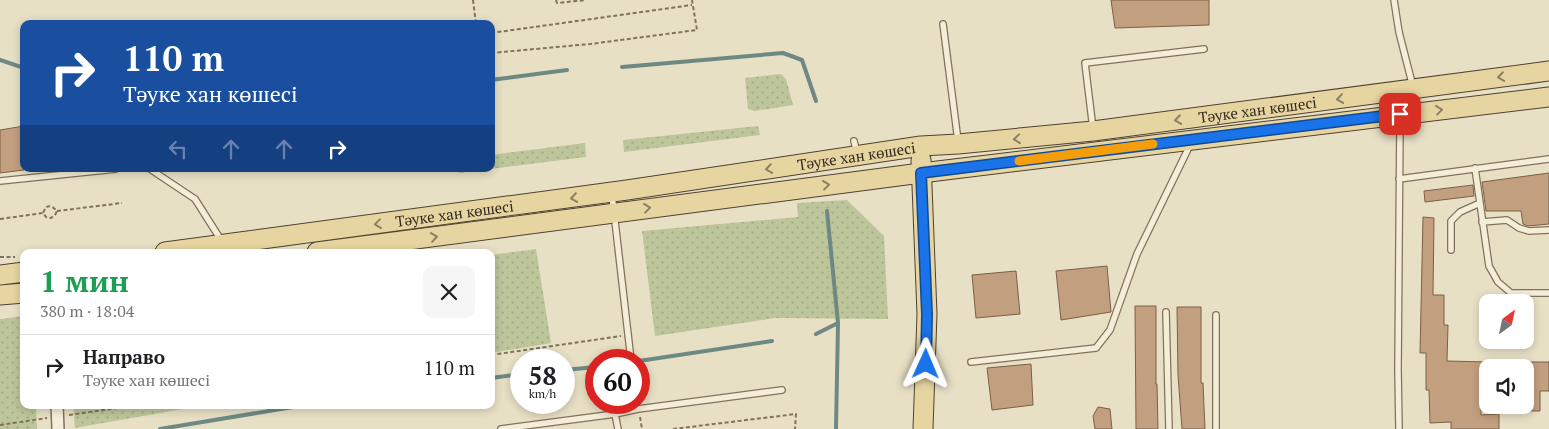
<!DOCTYPE html>
<html lang="ru">
<meta charset="utf-8">
<style>
body{margin:0;font-family:"PT Serif",serif;background:#f6f6f6;color:#202124;height:100vh;display:flex;flex-direction:column;font-size:19px;white-space:nowrap}
*{box-sizing:border-box;margin:0}
p{font-size:16px;color:#757577}
.icon{flex:none;width:28px;height:28px;fill:none;stroke:currentColor;stroke-width:2;stroke-linecap:round;stroke-linejoin:round}
.map{position:relative;flex:1;overflow:hidden}
.details{position:absolute;left:20px;top:249px;width:475px;height:160px;display:flex;flex-direction:column;background:#fff;border-radius:10px;box-shadow:0 2px 8px #0003}
.details>*{flex:none}
.guide{position:absolute;left:20px;top:20px;width:475px;height:152px;border-radius:10px;box-shadow:0 2px 8px #0003;background:#1a4fa0;color:#fff;overflow:hidden}
.needle{width:32px;rotate:33deg}
.tools{position:absolute;left:1479px;top:294px;display:grid;gap:10px}
.tools a{display:grid;place-items:center;width:55px;height:55px;border-radius:10px;background:#fff;box-shadow:0 2px 8px #0003;font-size:25px}
.speed{position:absolute;left:510px;top:349px;display:flex;gap:10px;font-size:25px;font-weight:700;text-align:center}
.speed>*{display:grid;place-content:center;width:65px;height:65px;border-radius:50%;background:#fff;box-shadow:0 2px 8px #0003;line-height:1}
.speed small{font-size:12px;font-weight:400}
.speed .limit{border:8px solid #d22;background:#fff;color:#111}
.pin{position:absolute;display:grid;place-items:center;width:42px;height:42px;color:#fff;margin:-21px;border-radius:10px;box-shadow:0 2px 8px #0006}
.me{position:absolute;width:55px;margin:-28px;rotate:1deg;stroke-linejoin:round;filter:drop-shadow(0 0 4px #0008)}
.turn{display:flex;align-items:center;gap:18px;height:105px;padding:0 20px;font-size:22px}
.turn .icon{width:65px;height:65px;stroke-width:2.5}
.turn b{display:block;font-size:35px;line-height:42px}
.lanes{display:flex;align-items:center;height:48px;padding:0 20px;background:#0003;justify-content:center;gap:25px;direction:ltr}
.lanes .off{opacity:.35}
.round{display:grid;place-items:center;flex:none;width:52px;height:52px;border-radius:10px;background:#f6f6f6}
.headline{display:flex;align-items:center;justify-content:space-between;height:85px;padding:0 20px}
h1{font-size:30px;font-weight:700;line-height:38px;color:#1e9e55}
ul{padding:0;list-style:none}
li{display:flex;align-items:center;gap:15px;height:65px;padding:0 20px;border-top:1px solid #e0e0e0}
li div{flex:1}
li b{display:block;font-size:19px}
li em{font-style:normal}
.map>svg:first-child{display:block}
.grass{fill:url(#grass-dots)}
.lines{fill:none;stroke-linecap:round;stroke-linejoin:round}
.stream{stroke:#6e8984;stroke-width:4}
.building{fill:#c29f7f;stroke:#7d5f46}
.lane-casing{stroke:#81725d;stroke-width:8}
.street-casing{stroke:#81725d;stroke-width:14}
.primary-casing{stroke:#4f4131;stroke-width:21}
.path{stroke:#81725d;stroke-width:2;stroke-dasharray:4 2.5;stroke-linecap:butt}
.lane{stroke:#f4edd7;stroke-width:5.5}
.street{stroke:#f4edd7;stroke-width:11}
.primary{stroke:#e7d5a1;stroke-width:19}
.oneway{stroke:#8d8060}
.route-casing{stroke:#114b97;stroke-width:12}
.route{stroke:#1a73e8;stroke-width:9}
.slow{stroke:#f59e0b;stroke-width:9}
.labels{text-anchor:middle;dominant-baseline:central;stroke-width:4;stroke-linejoin:round;paint-order:stroke}
.street-label{font-size:15px;fill:#332a1f;stroke:#f1ead3}
</style>
<div class="map">
<svg width="1549" height="429" viewBox="0 0 1549 429">
<defs>
<pattern id="grass-dots" width="8" height="8" patternUnits="userSpaceOnUse" patternTransform="scale(1.25)"><rect width="8" height="8" fill="#bdc59a"/><path d="M2 2h.1M6 6h.1" fill="none" stroke="#a3a984" stroke-width="1.8" stroke-linecap="round"/></pattern>
</defs>
<rect width="100%" height="100%" fill="#e8e0c5"/>
<path class="grass" d="M781,74L786,79L793,105L755,111L748,109L745,78Z
M758,126L760,135L624,152L623,140Z
M585,143L586,157L459,173L454,169H491V155Z
M847,200L884,236L888,319L775,318L655,336L642,231L798,217L797,203Z
M536,249L551,343L491,353V255Z
M24,316V405H36L37,429H0V319Z
M73,405H205L75,428Z"/>
<g class="lines">
<path class="stream" d="M0,60L24,68
M622,67L783,53L802,60L816,101
M491,80L567,70
M816,334L838,323L827,211
M639,361L772,341
M564,370L596,367
M491,378L521,374
M160,429L305,405
M836,429L838,323"/>
</g>
<path class="building" d="M1111,0H1209V25L1115,28Z
M24,126V170L0,173V130Z
M1549,173V224L1528,226L1523,224L1521,211H1486L1482,182Z
M1473,185L1474,196L1425,202L1424,191Z
M1423,217L1434,218L1433,295H1444V325H1448L1447,361L1488,362V390H1481V415L1499,414V429H1451V422L1430,423L1429,390H1426V353H1420Z
M1107,266L1111,312L1061,320L1056,271Z
M1016,271L1020,314L976,318L972,275Z
M1135,306H1156V384H1157L1158,429H1136Z
M1177,307H1201V383H1203L1205,429H1182L1178,375Z
M1525,362H1549V391H1540V411H1529V390H1525Z
M1031,364L1033,405L992,410L987,368Z
M1098,407L1110,409L1112,429H1095L1093,416Z"/>
<g class="lines">
<defs>
<path id="lane" d="M1394,0L1399,32L1413,87
M943,24L958,141
M1093,129L1085,63L1204,49
M854,141L857,153
M1475,168L1489,266L1498,282L1511,293H1549
M150,169L195,199L221,240
M1399,179L1549,159
M0,181L116,169
M612,195L631,360
M1482,222L1507,220L1519,228L1529,231L1549,230
M1451,250V221L1460,212L1480,203
M1166,312L1169,429
M971,362L1096,348L1110,330L1137,254L1191,143
M615,414L618,429
M501,429L615,414L638,409L782,390
M1216,429V315
M1399,429L1398,370L1400,119"/>
<path id="street" d="M57,405L58,429"/>
<g id="primary">
<path d="M921,160L927,314L923,429"/>
<path id="s1" d="M165,252L627,190L921,146L958,144L1093,131L1549,71"/>
<path d="M317,252L921,173L1549,97"/>
<path d="M0,275L24,272"/>
<path d="M0,295L24,293"/>
</g>
</defs>
<use href="#lane" class="lane-casing"/>
<use href="#street" class="street-casing"/>
<use href="#primary" class="primary-casing"/>
<path class="path" d="M473,0L476,24
M556,0L557,3L586,0
M491,33L692,5
M491,53L590,44L697,30L692,0
M57,211L122,203
M0,219L43,213L46,217L51,218L55,215L57,211C53,207 51,205 46,207L43,213
M0,257H15
M491,355L621,336
M69,415L138,405
M640,417L642,429
M0,425L47,418
M673,429L796,414L795,429"/>
<use href="#lane" class="lane"/>
<use href="#street" class="street"/>
<use href="#primary" class="primary"/>
</g>
<defs><path id="oneway-chevron" d="M-2-3.5L2.5 0L-2 3.5" fill="none" stroke-width="1.6" stroke-linecap="round" stroke-linejoin="round" transform="scale(1.25)"/></defs>
<g class="oneway">
<use href="#oneway-chevron" transform="translate(1501 77) rotate(172)"/>
<use href="#oneway-chevron" transform="translate(1340 99) rotate(172)"/>
<use href="#oneway-chevron" transform="translate(1439 110) rotate(-7)"/>
<use href="#oneway-chevron" transform="translate(1178 120) rotate(172)"/>
<use href="#oneway-chevron" transform="translate(1017 139) rotate(174)"/>
<use href="#oneway-chevron" transform="translate(769 169) rotate(171)"/>
<use href="#oneway-chevron" transform="translate(826 185) rotate(-7)"/>
<use href="#oneway-chevron" transform="translate(574 198) rotate(172)"/>
<use href="#oneway-chevron" transform="translate(647 208) rotate(-7)"/>
<use href="#oneway-chevron" transform="translate(378 224) rotate(173)"/>
<use href="#oneway-chevron" transform="translate(434 237) rotate(-8)"/>
</g>
<g class="lines">
<defs>
<path id="route" d="M926,364L927,314L921,173L1400,114"/>
</defs>
<use href="#route" class="route-casing"/>
<use href="#route" class="route"/>
<path class="slow" d="M1019,161L1153,144"/>
</g>
<g class="labels">
<g class="street-label">
<text stroke="none"><textPath href="#s1" startOffset="1102">Тәуке хан көшесі</textPath></text>
<text stroke="none"><textPath href="#s1" startOffset="698">Тәуке хан көшесі</textPath></text>
<text stroke="none"><textPath href="#s1" startOffset="292">Тәуке хан көшесі</textPath></text>
</g>
</g>
</svg>
<div class="tools">
<a><svg class="needle" viewBox="-14 -14 28 28"><path d="M0-13l5 13h-10z" fill="#e53935"/><path d="M0 13l5-13h-10z" fill="#757577"/></svg></a>
<a><svg class="icon" aria-label="sound" viewBox="0 0 24 24"><path d="M4 9h4l5-4v14l-5-4H4zM17 9q2 3 0 6"/></svg></a>
</div>
<div class="speed"><div>58<small>km/h</small></div><div class="limit">60</div></div>
<div class="pin" style="left:1400px;top:114px;background:#d93025"><svg class="icon" aria-label="arrive" viewBox="0 0 24 24"><path d="M6 21V4h12l-3 4 3 4H6"/></svg></div>
<svg class="me" style="left:926px;top:364px" viewBox="-20 -20 40 40"><path d="M0-17L14 15 0 8-14 15z" fill="#1a73e8" stroke="#fff" stroke-width="4"/></svg>
<div class="guide">
<div class="turn"><svg class="icon" aria-label="right" viewBox="0 0 24 24"><path d="M7 20v-9h11M14 6l5 5-5 5"/></svg><div><b>110 m</b>Тәуке хан көшесі</div></div>
<div class="lanes"><svg class="icon off" aria-label="left" viewBox="0 0 24 24"><path d="M17 20v-9H6M10 6l-5 5 5 5"/></svg><svg class="icon off" aria-label="ahead" viewBox="0 0 24 24"><path d="M12 20V5M6 11l6-6 6 6"/></svg><svg class="icon off" aria-label="ahead" viewBox="0 0 24 24"><path d="M12 20V5M6 11l6-6 6 6"/></svg><svg class="icon" aria-label="right" viewBox="0 0 24 24"><path d="M7 20v-9h11M14 6l5 5-5 5"/></svg></div>
</div>
<section class="details">
<div class="headline"><div><h1>1 мин</h1><p>380 m · 18:04</p></div><a class="round"><svg class="icon" aria-label="close" viewBox="0 0 24 24"><path d="M6 6l12 12M18 6L6 18"/></svg></a></div>
<ul>
<li><svg class="icon" aria-label="right" viewBox="0 0 24 24"><path d="M7 20v-9h11M14 6l5 5-5 5"/></svg><div><b>Направо</b><p>Тәуке хан көшесі</p></div><em>110 m</em></li>
</ul>
</section>
</div>
